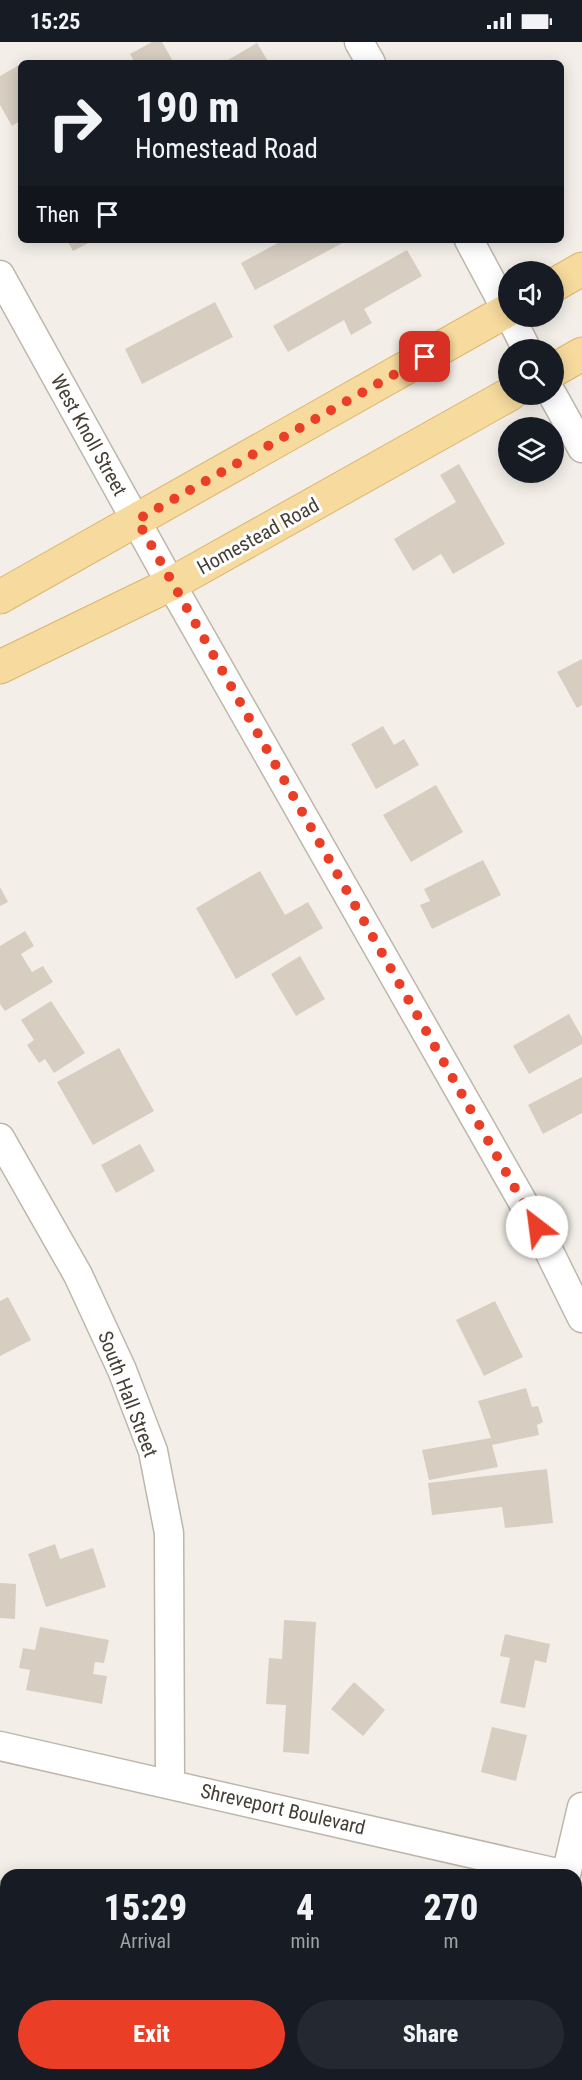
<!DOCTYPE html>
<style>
body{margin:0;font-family:"Roboto Condensed",sans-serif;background:#242831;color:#f1f3f6;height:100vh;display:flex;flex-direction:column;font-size:22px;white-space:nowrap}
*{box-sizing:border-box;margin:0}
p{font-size:20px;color:#9ea1a6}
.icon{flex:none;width:33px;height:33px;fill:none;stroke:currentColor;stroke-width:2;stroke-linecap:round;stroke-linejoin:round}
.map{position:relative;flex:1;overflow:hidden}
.panel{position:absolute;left:0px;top:1827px;width:582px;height:212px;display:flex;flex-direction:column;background:#171b24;border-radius:18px 18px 0 0;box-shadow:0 3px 15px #0003}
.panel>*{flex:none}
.hud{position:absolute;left:18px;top:18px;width:546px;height:183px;border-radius:9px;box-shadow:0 3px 15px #0003;background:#171b24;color:#f1f3f6;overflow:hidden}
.buttons{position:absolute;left:498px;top:219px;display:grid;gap:12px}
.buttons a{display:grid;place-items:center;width:66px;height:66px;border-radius:50%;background:#171b24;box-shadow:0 3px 15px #0003;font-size:30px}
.pin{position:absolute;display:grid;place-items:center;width:51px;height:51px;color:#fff;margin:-26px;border-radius:12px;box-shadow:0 3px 9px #0006}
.me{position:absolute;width:66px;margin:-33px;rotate:330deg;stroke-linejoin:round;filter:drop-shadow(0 0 4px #0008)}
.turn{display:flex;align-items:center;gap:21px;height:126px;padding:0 18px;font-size:27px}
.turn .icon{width:78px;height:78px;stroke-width:2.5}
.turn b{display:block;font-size:42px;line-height:51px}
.then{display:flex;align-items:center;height:57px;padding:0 18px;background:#0003;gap:12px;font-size:22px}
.eta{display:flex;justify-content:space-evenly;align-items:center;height:102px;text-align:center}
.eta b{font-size:36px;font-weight:800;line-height:42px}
.action{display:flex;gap:12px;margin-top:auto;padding:12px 18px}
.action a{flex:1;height:69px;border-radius:36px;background:#eb3e27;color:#fff;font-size:24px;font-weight:800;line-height:69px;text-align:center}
.action a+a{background:#242831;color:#f1f3f6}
.status{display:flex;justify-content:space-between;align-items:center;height:42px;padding:0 30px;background:#171b24;direction:ltr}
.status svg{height:16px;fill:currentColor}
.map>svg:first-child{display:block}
.building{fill:#d7cdc1}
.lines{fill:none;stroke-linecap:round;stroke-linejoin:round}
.minor-casing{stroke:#beb6ab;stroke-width:31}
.major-casing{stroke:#dbb66d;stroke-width:35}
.minor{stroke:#fff;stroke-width:28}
.major{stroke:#f7da9d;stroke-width:33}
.rail-casing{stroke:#969696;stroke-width:7}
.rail{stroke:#fff;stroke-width:4.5;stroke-dasharray:14;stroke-linecap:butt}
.route{stroke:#eb3e27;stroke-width:10;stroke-dasharray:0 18}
.labels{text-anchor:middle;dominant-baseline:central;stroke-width:6;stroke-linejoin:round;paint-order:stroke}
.street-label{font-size:20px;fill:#463f37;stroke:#fff}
</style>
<div class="status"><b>15:25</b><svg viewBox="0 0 49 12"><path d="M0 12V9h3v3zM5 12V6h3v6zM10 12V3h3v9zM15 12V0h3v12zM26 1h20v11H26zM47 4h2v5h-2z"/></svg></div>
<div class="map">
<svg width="582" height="2038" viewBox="0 0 582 2038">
<rect width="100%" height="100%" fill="#f3efe8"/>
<path class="building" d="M152,0H162L174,21H135L130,12Z
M257,1L269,21H223Z
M21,22V78L12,84L0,63V34Z
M67,198H94L73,209Z
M283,198H348L255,248L241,221Z
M407,208L422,234L364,267L372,281L351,293L344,278L288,310L273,284Z
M215,260L233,295L142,342L125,307Z
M459,422L505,502L453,532L441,512L413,529L394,497L456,460L440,433Z
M582,617V663L577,666L557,630Z
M383,684L394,703L404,697L419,723L376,747L351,702Z
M436,743L463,790L411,820L383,773Z
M483,818L501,853L432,887L420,863L430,859L424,847Z
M260,829L285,873L308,860L323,886L236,937L196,866Z
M0,845L8,860L0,864Z
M25,889L34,904L21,912L32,930L43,924L53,940L5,969L0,962V904Z
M300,914L325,957L296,974L271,932Z
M51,959L85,1011L54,1031L45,1017L39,1021L27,1003L34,998L21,978Z
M569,972L582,995V1002L529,1032L513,1004Z
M119,1006L154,1069L93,1103L57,1040Z
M582,1035V1071L543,1092L528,1063Z
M140,1102L155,1129L116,1151L101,1123Z
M8,1255L31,1298L0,1314V1259Z
M495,1259L523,1315L484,1334L456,1278Z
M526,1346L532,1365L538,1364L543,1380L537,1383L539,1393L492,1403L498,1425L429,1438L422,1408L491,1396L478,1359Z
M547,1427L553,1481L505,1486L502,1465L432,1473L428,1441Z
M55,1502L60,1517L93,1506L106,1545L46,1565L28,1512Z
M0,1541L16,1542L15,1577L0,1576Z
M284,1578L316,1580L309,1712L283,1710L286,1663L266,1662L269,1616L282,1617Z
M40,1585L109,1598L104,1621L95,1620L93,1632L107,1634L102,1662L26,1648L30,1628L19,1626L23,1606L35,1608Z
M505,1592L550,1602L546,1621L535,1618L525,1666L500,1661L510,1616L500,1614Z
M354,1640L385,1668L363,1694L331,1667Z
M492,1685L527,1693L516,1739L481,1730Z
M0,2031L25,2037V2038H0Z"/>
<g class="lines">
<defs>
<path id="minor" d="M359,0L371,21
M469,198L508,271
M0,233L171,542L537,1185L582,1276
M510,274L527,308
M552,352L582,406
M0,1096L78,1233L122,1328L153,1409L169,1491L170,1741
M0,1704L566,1833
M566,1833L582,1765
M0,1964L6,1966
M298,2032L322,2038"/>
<path id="major" d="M554,243L582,227
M554,328L582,312
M0,555L508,268
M0,625L171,542L510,352"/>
</defs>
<use href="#minor" class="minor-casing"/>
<use href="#major" class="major-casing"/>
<use href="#minor" class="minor"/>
<use href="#major" class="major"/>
<defs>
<path id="rail" d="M0,1842L6,1843
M576,1968L582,1970"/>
</defs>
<use href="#rail" class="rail-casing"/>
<use href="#rail" class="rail"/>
</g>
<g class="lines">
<path class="route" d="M425,315L137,478L537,1185"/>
</g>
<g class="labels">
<g class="street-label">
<text transform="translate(89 393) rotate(61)">West Knoll Street</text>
<text transform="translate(258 494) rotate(-29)">Homestead Road</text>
<text transform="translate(128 1352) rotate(69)">South Hall Street</text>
<text transform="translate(283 1767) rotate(13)">Shreveport Boulevard</text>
</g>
</g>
</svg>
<div class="buttons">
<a><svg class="icon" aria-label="sound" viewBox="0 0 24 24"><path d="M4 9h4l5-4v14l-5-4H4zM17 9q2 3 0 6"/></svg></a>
<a><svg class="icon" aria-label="search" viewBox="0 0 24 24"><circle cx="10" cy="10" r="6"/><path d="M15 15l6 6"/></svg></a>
<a><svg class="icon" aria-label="layers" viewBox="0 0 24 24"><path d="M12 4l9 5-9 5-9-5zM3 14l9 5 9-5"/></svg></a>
</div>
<div class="pin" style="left:425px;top:315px;background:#d93025"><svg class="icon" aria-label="arrive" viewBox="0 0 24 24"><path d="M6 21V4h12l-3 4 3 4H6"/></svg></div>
<svg class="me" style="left:537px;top:1185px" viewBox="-20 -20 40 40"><circle r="19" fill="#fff"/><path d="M0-13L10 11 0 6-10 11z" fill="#eb3e27"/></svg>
<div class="hud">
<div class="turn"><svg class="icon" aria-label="right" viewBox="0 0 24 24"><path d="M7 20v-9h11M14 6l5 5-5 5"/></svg><div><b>190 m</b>Homestead Road</div></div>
<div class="then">Then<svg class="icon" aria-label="arrive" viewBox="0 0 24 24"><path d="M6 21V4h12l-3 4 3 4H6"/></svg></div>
</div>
<section class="panel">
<div class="eta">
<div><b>15:29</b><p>Arrival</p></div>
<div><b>4</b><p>min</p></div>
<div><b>270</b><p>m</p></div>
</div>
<div class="action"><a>Exit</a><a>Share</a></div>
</section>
</div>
